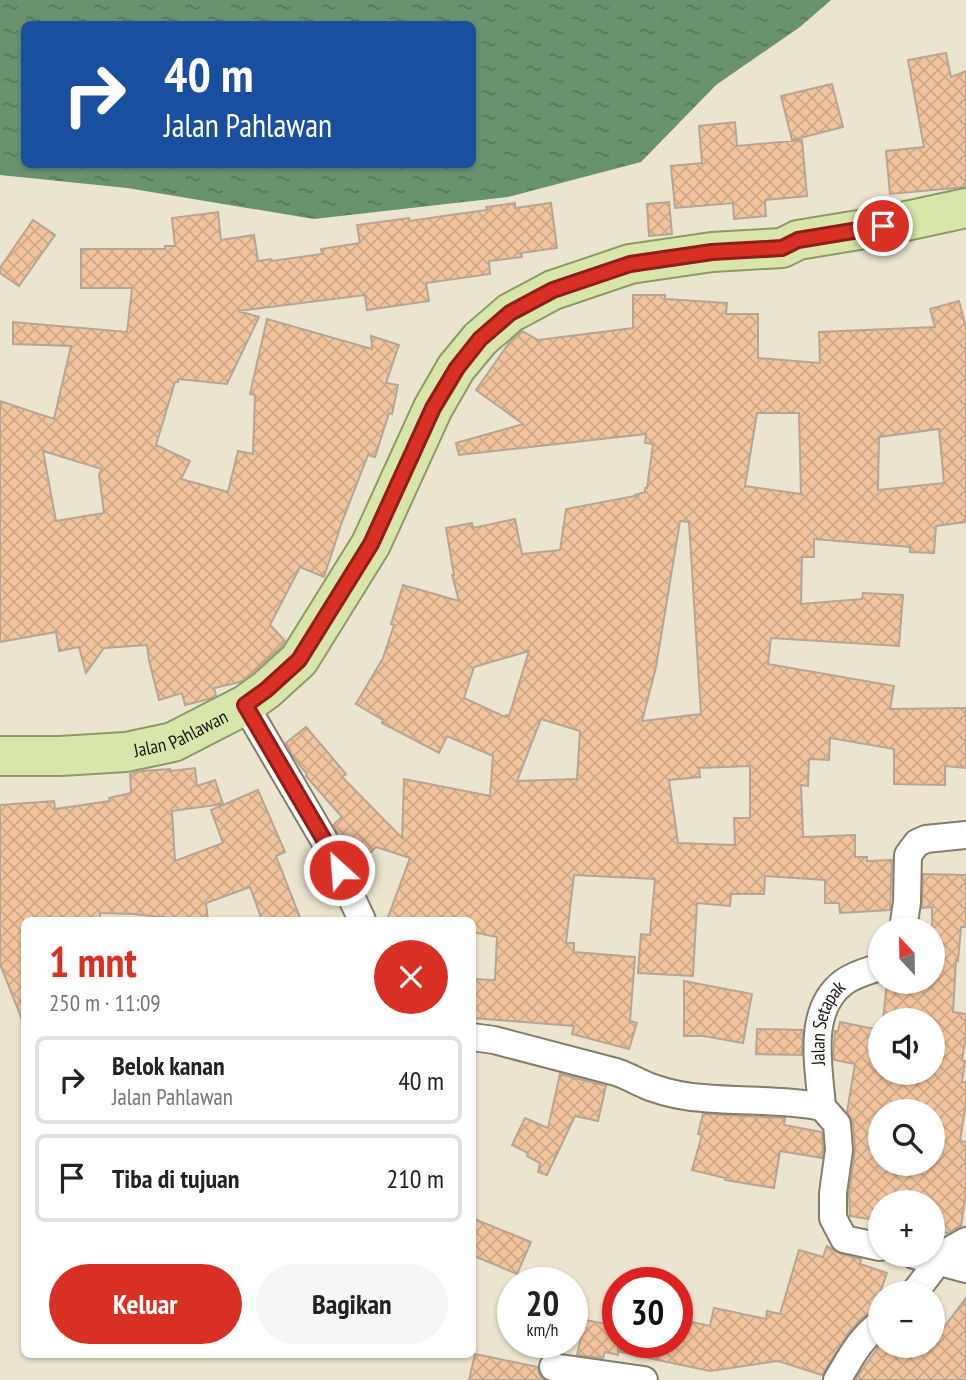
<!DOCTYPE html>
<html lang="id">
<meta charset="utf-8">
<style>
body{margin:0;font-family:"PT Sans Narrow",sans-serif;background:#f6f6f6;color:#222;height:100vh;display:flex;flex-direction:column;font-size:26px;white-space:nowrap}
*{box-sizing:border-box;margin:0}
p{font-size:23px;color:#767676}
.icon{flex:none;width:38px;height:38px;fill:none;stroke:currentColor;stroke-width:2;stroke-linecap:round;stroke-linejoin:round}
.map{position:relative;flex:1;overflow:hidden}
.details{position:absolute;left:21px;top:917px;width:455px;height:441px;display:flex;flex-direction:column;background:#fff;border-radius:10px;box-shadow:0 2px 5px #0004}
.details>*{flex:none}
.guide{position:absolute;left:21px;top:21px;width:455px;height:147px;border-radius:10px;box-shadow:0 2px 5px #0004;background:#1a4fa0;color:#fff;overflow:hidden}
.needle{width:46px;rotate:338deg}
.tools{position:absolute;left:868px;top:917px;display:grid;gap:14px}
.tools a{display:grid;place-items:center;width:77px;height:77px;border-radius:50%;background:#fff;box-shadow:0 2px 5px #0004;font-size:35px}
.speed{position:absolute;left:497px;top:1267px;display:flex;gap:14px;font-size:35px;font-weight:700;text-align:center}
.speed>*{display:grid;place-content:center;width:91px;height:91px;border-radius:50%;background:#fff;box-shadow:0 2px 5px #0004;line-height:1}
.speed small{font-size:18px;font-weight:400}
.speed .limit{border:10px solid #d22;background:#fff;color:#111}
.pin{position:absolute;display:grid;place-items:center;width:60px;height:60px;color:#fff;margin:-30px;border:4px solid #fff;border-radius:50%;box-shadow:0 2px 7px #0007}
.me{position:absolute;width:77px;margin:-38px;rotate:334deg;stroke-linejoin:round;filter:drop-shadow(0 0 5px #0008)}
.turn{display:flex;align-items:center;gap:24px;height:147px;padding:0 28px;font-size:32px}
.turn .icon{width:91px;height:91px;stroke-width:2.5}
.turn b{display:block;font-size:49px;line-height:60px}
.round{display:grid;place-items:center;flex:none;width:74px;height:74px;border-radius:37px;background:#f6f6f6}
.headline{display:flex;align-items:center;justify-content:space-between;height:119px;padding:0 28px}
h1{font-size:42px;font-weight:700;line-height:52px;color:#d93025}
.primary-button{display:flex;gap:14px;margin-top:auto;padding:14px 28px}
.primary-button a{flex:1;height:80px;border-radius:42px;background:#d93025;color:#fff;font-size:28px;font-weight:700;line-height:80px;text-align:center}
.primary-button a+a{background:#f6f6f6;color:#222}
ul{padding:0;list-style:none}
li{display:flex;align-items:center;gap:21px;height:88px;margin:0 14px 10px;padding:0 14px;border:4px solid #e0e0e0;border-radius:10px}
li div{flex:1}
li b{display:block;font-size:26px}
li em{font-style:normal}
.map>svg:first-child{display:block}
.water{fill:url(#water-ripples);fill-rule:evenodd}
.building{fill:url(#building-cross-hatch);stroke:#b6a596;stroke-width:2;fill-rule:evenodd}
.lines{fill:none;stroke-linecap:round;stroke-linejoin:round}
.minor-casing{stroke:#847d6a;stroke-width:30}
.trunk-casing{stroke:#8f9968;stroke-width:42}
.minor{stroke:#fff;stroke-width:26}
.trunk{stroke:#d8e6ac;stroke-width:38}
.route-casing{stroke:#8d1f18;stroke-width:18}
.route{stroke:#d93025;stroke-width:12}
.labels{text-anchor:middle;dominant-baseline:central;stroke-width:6;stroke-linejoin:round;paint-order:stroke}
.street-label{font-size:19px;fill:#19160f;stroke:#ebe4cf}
</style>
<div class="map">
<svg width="966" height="1380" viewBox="0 0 966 1380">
<defs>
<pattern id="water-ripples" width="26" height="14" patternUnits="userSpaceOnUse" patternTransform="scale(1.75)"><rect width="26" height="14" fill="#68936e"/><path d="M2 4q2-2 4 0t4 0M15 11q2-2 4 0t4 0" fill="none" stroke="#557759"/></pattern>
<pattern id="building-cross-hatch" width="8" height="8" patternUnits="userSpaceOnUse" patternTransform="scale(1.75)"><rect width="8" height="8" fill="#f1c49e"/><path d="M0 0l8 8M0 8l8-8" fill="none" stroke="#cea887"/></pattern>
</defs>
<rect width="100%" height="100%" fill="#ebe4cf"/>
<path class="water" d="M0,0H831L800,27L716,85L641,162L508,197L314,219L127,188L0,175ZM24,24H472V164H24Z"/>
<path class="building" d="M946,53L951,77L966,71V187L890,194L886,151L924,147L908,60Z
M832,84L843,127L792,140L781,96Z
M735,122L737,146L802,140L807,196L765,200L766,216L734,219L733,203L675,208L671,166L702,163L699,126Z
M669,202L672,234L649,236L647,204Z
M515,203V208L551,203L557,248L521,253L522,257L489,261L490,274L426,283L429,301L367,310L365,295L238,311L259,317L227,384L178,379V382H175L156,445L190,461L181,479L228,492L238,451L253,454L255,395L250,394L267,319L372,349L371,336L399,345L386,383L398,385L392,414L389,413L375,457L368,455L342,522L324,577L300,567L270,625L285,641L282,646L252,673L240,682L214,688L216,695L209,699L185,705L182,693L159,700L149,660L147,645L104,648L86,673L79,647L59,651L56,632L0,642V401L54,419L71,346L13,344V322L127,332L132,288H81V249H165V246H175L172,218L218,212L221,240L254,235L258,261L271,259L272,261L322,254L321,249L360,243L357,225L409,218L410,221L450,215L487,210L486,207ZM43,451L102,469L99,474L104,513L56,521Z
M33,220L55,235L19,286L0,273V268Z
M633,295H665V299L727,303L726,314H758V358L820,363L819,332L935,327L930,309L959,301L966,328V522L936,526L934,553L910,552V547L814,539V557H802L801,604L862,599L863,593L903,595L899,646L771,638L768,664L894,686L890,709L966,708V768L945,766V785L894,784V749L830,738L829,760L809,759L808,786L801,785L803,837L855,835V857H867V861L892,860L890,910L840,913L839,903H825V880L765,876L764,894H731L730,906L697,903L693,976L638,973L641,934L650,935L655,879L574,875L566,943H574V952L635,957L630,1021L637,1023L629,1049L572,1034L574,1026L472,1018V979L495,980L497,937L472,932V920H387L410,858L376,847L361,862L345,846L333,825L342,817L306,776L307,774L294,758L286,743L306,727L346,774L342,777L402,838L404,779L490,796L493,756L447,736L439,753L382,723L383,720L356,704L383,658L394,625L391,624L403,585L459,601L452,575H454L446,528L472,523L473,528L515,519L522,554L560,550L566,509L635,496V495L645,492V488H647L653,444L645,443L646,434L459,455L456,443L523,424L476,390L509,343L522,331L538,340L633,328ZM757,413H799L801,494L745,486ZM939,429L944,483L878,490L879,437ZM680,521L689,522L701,714L642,721L656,667ZM529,651L509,716L506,715L505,717L464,698L474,667ZM541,719L580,731L577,779L517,781ZM750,766V818H734L735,845L678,843L669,780L700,777L699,768Z
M195,768L197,786L215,780L223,804L172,811L175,861L223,843L211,810L258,790L285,852L276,856L301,920H262L250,887L206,903L208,920H188L133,914L100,913V920H24V1022H23L0,964V805L54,801L55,809L110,801L109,798L131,793L130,774L142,771L170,769V771Z
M923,874L966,875V927H961L958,961L956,960L953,1012L966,1014V1036L962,1060L965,1061L962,1082H966V1102L960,1141L966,1142V1192L961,1226L948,1233L933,1231V1202H880V1221L850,1216L849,1194L855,1149L853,1123L847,1112L855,1064L834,1060L833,1057L835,1031H838L840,1022L880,1030V1073H933V1020H883L887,982H933L932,907L922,908ZM880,1111H933V1164H880Z
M684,981L752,994L743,1043L704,1036H684Z
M757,1029L803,1030L802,1055L756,1054Z
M560,1074L606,1086L598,1121L575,1116L547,1175L538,1172L540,1163L527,1156L528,1153L512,1145L525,1118L548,1128Z
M703,1114L785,1118L784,1125L822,1132L823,1150L822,1158L780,1151L774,1188L725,1180V1178L692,1170L702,1135L698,1134Z
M472,1218L531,1242L517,1274L472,1255Z
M827,1246L841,1254L861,1259L860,1264L887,1273L874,1310L862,1318L849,1332L822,1375L778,1361L710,1371L620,1352L621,1342H679L684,1320L710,1326L714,1308L766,1319L767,1311L780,1314L799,1250L823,1257Z
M966,1298V1380H855L879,1346H933V1342Z
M585,1320L618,1326V1355L605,1352L603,1358L577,1355Z
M475,1354L538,1367L539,1373L544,1380H469Z"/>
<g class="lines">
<defs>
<g id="minor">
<path d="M245,705L327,845L362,920"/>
<path d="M903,929L907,902L908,855L917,843L926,839L966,835"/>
<path d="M472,1037L494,1040L616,1072C628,1076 638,1082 650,1087C667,1093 685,1097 703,1098C743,1102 783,1099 822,1107L837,1124L839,1150L833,1193V1218L844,1239L880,1247"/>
<path id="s1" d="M822,1107C819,1066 806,1010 844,982C855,974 868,971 880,967"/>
<path d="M914,1255L966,1269"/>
<path d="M914,1293L931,1271L934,1259L966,1241"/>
<path d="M553,1367L644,1380"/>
<path d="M837,1380C850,1359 860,1338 880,1324"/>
</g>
<g id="trunk">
<path id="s2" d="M0,756H60L126,752L173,742L245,705L266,690L299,660L371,544L433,408L456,368L480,339L510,313L553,290L630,264L712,252L782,248L798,240L883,226L966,208"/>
</g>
</defs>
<use href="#minor" class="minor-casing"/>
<use href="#trunk" class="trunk-casing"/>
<use href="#minor" class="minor"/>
<use href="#trunk" class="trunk"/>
</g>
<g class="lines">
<defs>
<path id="route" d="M339,870L327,845L245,705L266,690L299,660L371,544L433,408L457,368L480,339L510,313L553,290L630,264L712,252L782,248L798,240L883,226"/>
</defs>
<use href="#route" class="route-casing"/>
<use href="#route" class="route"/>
</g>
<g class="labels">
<g class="street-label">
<text stroke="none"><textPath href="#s2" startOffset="184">Jalan Pahlawan</textPath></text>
<text stroke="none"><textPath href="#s1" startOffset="86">Jalan Setapak</textPath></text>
</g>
</g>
</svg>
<div class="tools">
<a><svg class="needle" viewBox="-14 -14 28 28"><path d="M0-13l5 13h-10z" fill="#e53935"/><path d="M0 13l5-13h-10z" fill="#767676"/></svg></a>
<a><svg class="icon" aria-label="sound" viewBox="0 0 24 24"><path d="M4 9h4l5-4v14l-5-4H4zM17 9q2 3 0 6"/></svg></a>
<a><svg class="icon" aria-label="search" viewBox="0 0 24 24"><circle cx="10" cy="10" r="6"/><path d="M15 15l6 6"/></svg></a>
<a>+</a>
<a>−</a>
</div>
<div class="speed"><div>20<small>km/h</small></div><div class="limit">30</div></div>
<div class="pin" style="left:883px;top:226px;background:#d93025"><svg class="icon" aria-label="arrive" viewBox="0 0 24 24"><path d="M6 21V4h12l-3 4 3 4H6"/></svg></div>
<svg class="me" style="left:339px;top:870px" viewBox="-20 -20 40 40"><circle r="17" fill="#d93025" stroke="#fff" stroke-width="3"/><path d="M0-11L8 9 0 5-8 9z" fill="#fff"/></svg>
<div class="guide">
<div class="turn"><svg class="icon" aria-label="right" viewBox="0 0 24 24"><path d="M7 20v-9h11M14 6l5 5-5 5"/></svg><div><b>40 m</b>Jalan Pahlawan</div></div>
</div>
<section class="details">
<div class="headline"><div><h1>1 mnt</h1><p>250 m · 11:09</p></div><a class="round" style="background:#d93025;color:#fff"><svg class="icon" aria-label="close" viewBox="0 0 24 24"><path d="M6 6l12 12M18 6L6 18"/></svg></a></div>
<ul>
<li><svg class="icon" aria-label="right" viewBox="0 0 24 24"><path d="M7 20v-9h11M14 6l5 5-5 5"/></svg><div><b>Belok kanan</b><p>Jalan Pahlawan</p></div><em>40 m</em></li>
<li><svg class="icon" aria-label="arrive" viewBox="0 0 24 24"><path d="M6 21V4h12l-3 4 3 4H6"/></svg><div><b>Tiba di tujuan</b></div><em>210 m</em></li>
</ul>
<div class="primary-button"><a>Keluar</a><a>Bagikan</a></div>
</section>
</div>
